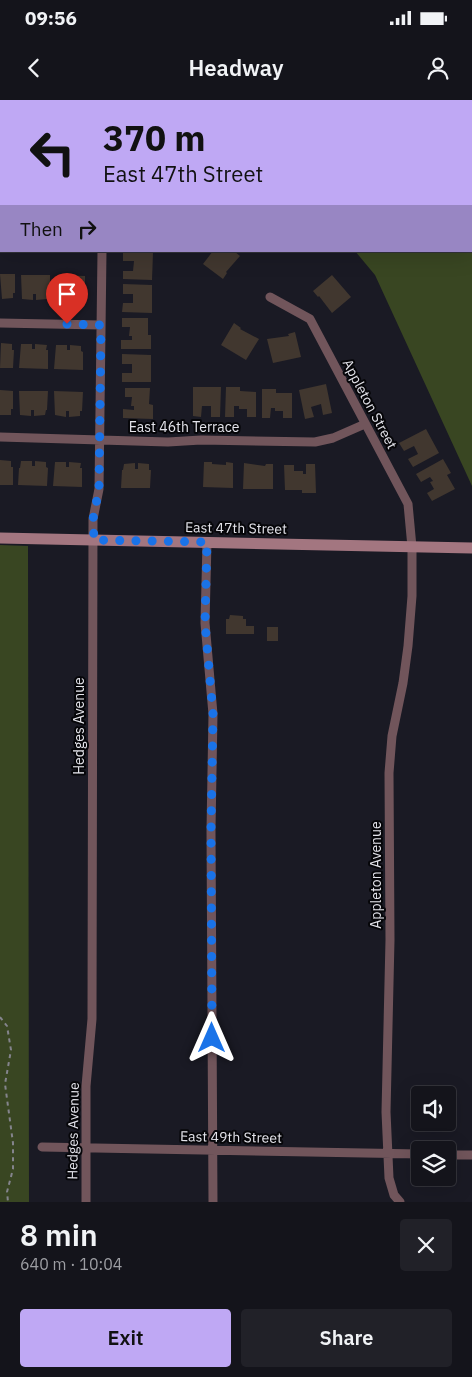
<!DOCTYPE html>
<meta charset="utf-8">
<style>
body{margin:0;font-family:"IBM Plex Sans",sans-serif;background:#212128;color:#f1f3f6;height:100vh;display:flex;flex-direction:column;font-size:19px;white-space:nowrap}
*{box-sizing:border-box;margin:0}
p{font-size:16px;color:#9d9ea3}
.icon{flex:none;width:28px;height:28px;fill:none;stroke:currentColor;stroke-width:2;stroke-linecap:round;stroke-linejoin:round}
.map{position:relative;height:1102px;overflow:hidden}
.drawer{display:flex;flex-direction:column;background:#14141b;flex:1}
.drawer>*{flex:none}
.guide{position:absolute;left:0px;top:0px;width:472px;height:152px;box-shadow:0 5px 20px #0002,0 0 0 1px #33333a;background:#bfa8f4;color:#111;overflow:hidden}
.buttons{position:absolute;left:411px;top:986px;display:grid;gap:10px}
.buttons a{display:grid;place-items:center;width:45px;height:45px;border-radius:5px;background:#14141b;box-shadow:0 5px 20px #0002,0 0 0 1px #33333a;font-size:25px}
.pin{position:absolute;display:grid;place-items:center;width:42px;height:42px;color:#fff;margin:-51px -21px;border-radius:50% 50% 50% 0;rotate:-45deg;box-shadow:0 0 5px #0007}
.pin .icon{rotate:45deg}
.me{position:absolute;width:55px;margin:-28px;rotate:0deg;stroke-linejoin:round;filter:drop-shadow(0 0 4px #0008)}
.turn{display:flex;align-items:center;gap:18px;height:105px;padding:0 20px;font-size:22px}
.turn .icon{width:65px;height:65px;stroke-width:2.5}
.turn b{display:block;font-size:35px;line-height:42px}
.then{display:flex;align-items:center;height:48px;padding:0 20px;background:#0003;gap:10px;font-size:19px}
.round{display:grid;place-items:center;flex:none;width:52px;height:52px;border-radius:5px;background:#212128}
.summary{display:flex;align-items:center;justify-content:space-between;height:85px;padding:0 20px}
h1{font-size:30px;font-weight:600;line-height:38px}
.action{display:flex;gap:10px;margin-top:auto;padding:10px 20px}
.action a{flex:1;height:58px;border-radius:5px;background:#bfa8f4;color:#111;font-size:20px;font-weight:600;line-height:58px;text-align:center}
.action a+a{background:#212128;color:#f1f3f6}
.status{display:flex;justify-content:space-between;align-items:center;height:35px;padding:0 25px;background:#14141b;direction:ltr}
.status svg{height:14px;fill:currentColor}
header{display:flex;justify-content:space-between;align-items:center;height:65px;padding:0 20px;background:#14141b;font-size:22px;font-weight:600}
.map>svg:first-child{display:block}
.green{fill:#394622}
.building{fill:#41372f}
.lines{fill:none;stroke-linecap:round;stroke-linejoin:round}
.path{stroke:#84848c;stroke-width:2;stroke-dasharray:4 4;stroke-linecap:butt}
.minor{stroke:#71555b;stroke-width:9}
.secondary{stroke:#a37680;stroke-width:11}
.route{stroke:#1a73e8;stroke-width:9;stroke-dasharray:0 16.2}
.labels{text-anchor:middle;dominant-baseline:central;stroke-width:4;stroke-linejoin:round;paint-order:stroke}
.street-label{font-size:14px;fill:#e4e4eb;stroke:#060609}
</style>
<div class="status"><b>09:56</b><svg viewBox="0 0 49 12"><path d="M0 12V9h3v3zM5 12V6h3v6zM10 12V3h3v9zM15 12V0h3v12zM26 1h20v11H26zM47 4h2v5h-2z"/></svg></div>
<header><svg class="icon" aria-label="back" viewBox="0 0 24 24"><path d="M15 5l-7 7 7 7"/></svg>Headway<svg class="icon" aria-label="person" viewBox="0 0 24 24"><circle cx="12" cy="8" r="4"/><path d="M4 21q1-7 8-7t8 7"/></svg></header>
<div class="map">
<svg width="472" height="1102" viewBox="0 0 472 1102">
<rect width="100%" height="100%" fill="#1a1a24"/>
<path class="green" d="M0,0H472V9L471,1H1L0,13Z
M471,135H472V386L375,175L355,151H471Z
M0,445L28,446L29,1102H0Z"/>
<path class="building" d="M213,151H234L240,156L226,172L227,173L223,179L203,164Z
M123,152L153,153L152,180L123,179V171H133L134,161H123Z
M0,174H15V193H13V198L2,199Z
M21,175H50V194H48L47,199L36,200V194H33V200L22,199Z
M57,175L85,176V194H83V200H72V195H69V200L58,199Z
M332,175L351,197L332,213L319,196L318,197L313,191Z
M123,184L152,185V213L122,212L123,203H133V194H123Z
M122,218H148V235H151V249H121V240H132V236H129L130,227H122Z
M234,223L241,228L240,229L259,239L246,260L221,245Z
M295,232L301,257L273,263L267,239L289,236L288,234Z
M1,243L12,244V250H14L13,268H0Z
M21,244H32V249H35V244L47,245L46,250H48V269L19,268Z
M56,245H67V250H70V245L81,246V251L83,252V270L54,269Z
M122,254L151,255V282H122V273H132V264H122Z
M326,284L332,313L323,315L321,304L311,307L314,317L305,319L299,290Z
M193,287H221L220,317H211V306H202L201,317L193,316Z
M226,287H240V291L256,292V317H247V309H239V306H234V317H225Z
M125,288H150L149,304L153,305V319L123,318V309L134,310V306H131L132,297H125Z
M262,289H276V293H292V318H283V311H275V308H271L270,318H262Z
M0,290L13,291V309H11V315H0Z
M19,291H48L47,310H46L45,315L34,316V310H31V316L20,315Z
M54,291L83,292L82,311H80V316L69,317V311H66V317L55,315Z
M426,329L439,353L413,367L408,359L418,354L414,346L404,351L399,343Z
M443,359L451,373L447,375L455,389L432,401L427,393L434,389L430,382L433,381L430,377L421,382L416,374Z
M0,360L11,361V367H13V385H0Z
M21,361H32V366H35V361L46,362V367L48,368L47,386L18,385L19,368H20Z
M55,362H66V367H69V362L81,363L80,368H82V387L53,386Z
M204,362H212V364L226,365V362L233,363V388L203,387Z
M135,363V369H138V363L149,364V370H151L150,388H121L122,370H123L124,364Z
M244,363L265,366L266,364H273V389H243Z
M306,364H315L316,393H302V390H285L284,365H294V371H303V374H306Z
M230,515L243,516V519H246V526H254V534H226V519H229Z
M267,527H278V541H267Z"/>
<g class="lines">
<path class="path" d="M0,917L7,926L11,950L5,984L13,1043V1069L7,1092L8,1102"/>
<path class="minor" d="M270,197L310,219L408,404L412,447V496L408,546L403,583L392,636L389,673L390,840L386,1012L389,1078L394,1095L400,1102
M0,223L101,225
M0,337L168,342L201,340L315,342L333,338L365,324
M207,442L205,523L213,614L211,730L213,1102
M42,1047L420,1054
M448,1055H472
M86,1102V986L92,919L93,419L99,389L102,151"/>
<path class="secondary" d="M0,438L472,448"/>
</g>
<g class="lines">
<path class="route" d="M67,224L101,225L99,389L93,419L94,440L207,442L205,523L213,614L211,730L212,938"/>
</g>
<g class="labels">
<g class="street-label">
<text transform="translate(370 304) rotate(62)">Appleton Street</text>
<text x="184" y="327">East 46th Terrace</text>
<text transform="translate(236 428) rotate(1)">East 47th Street</text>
<text transform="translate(79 626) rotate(-90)">Hedges Avenue</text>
<text transform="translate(376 775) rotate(-90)">Appleton Avenue</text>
<text transform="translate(73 1031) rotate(-89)">Hedges Avenue</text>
<text transform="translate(231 1037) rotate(1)">East 49th Street</text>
</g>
</g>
</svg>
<div class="buttons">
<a><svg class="icon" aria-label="sound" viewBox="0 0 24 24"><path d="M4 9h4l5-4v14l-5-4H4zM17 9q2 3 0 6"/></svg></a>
<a><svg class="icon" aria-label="layers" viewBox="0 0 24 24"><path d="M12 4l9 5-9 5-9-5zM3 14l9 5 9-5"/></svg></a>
</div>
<div class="pin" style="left:67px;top:224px;background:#d93025"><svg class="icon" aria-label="arrive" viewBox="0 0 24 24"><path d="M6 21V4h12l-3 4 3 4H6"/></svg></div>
<svg class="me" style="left:212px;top:938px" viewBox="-20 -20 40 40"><path d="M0-17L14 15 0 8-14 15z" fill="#1a73e8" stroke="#fff" stroke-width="4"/></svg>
<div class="guide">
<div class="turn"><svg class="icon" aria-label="left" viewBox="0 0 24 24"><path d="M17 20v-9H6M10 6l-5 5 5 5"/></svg><div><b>370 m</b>East 47th Street</div></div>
<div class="then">Then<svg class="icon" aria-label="right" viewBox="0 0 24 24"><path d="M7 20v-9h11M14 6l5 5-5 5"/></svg></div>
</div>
</div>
<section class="drawer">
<div class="summary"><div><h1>8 min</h1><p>640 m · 10:04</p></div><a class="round"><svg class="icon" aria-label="close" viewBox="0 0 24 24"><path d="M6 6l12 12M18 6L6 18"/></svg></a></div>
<div class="action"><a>Exit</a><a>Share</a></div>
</section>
